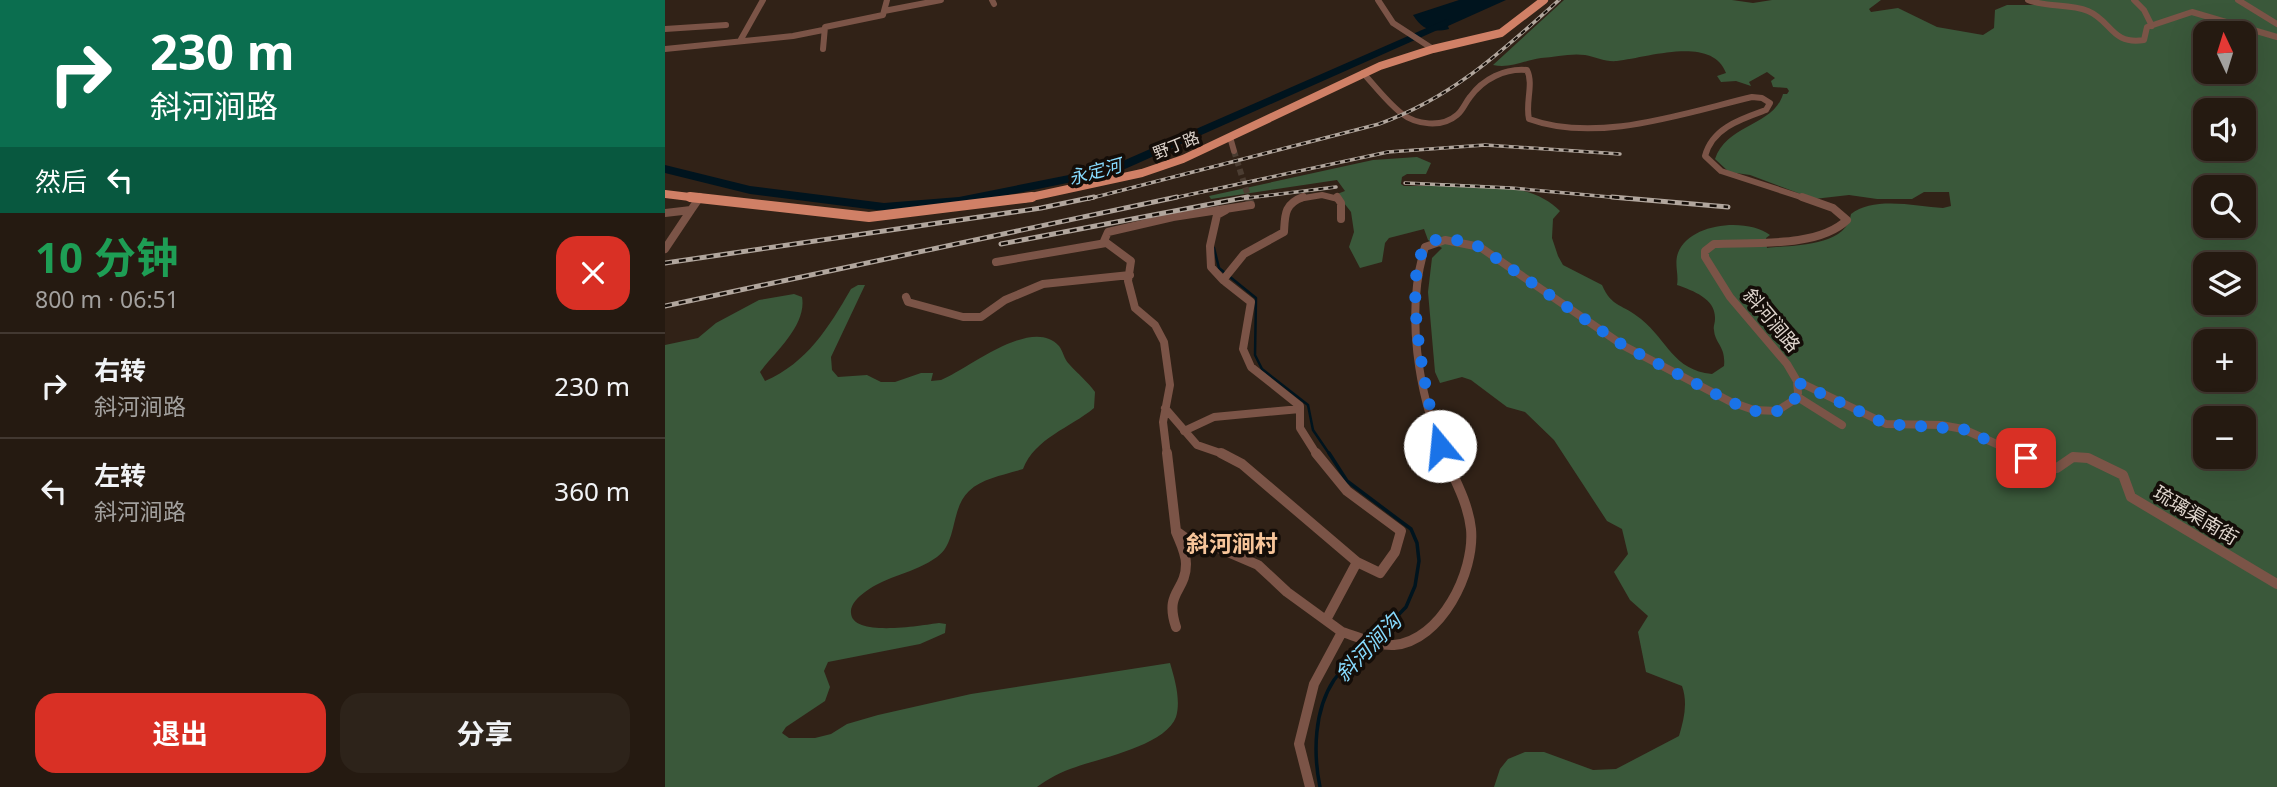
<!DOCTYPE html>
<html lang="zh">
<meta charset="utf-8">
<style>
body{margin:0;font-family:"Noto Sans","Noto Sans SC",sans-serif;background:#2d231a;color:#f1f3f6;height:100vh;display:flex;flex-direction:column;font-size:26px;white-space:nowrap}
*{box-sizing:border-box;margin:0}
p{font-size:23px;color:#a3a19f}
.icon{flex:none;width:38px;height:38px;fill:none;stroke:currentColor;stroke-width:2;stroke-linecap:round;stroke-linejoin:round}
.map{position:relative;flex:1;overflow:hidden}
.side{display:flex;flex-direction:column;background:#251a11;width:665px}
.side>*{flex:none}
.hud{background:#0b6e4f;color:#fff;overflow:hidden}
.needle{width:46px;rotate:356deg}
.tools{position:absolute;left:1528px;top:21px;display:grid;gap:14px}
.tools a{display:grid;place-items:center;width:63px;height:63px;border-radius:14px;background:#251a11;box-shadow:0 7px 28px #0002,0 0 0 2px #423831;font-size:35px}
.pin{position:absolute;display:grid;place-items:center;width:60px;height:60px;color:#fff;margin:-30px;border-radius:14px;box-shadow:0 4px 10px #0006}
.me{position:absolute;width:77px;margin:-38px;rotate:343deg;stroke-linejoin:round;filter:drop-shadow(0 0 5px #0008)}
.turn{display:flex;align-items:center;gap:24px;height:147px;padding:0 35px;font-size:32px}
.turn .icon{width:91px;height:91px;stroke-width:2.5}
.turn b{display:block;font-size:49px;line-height:60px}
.then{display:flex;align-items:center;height:66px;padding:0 35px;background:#0003;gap:14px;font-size:26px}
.round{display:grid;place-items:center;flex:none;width:74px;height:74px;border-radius:21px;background:#2d231a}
.summary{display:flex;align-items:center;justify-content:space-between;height:119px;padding:0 35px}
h1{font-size:42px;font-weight:700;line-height:52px;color:#1e9e55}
.action{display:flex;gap:14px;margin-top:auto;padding:14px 35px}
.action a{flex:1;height:80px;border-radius:21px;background:#d93025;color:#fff;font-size:28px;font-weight:700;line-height:80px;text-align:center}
.action a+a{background:#2d231a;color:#f1f3f6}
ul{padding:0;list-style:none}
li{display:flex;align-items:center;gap:21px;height:105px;padding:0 35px;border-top:2px solid #423831}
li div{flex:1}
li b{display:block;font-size:26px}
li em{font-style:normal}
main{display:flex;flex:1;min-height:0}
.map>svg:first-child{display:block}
.green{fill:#3a583a;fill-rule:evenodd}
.water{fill:#00141e}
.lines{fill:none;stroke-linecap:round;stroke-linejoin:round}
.stream-far2{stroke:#00141e;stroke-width:2}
.stream-far1{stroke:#00141e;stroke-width:2.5}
.stream{stroke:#00141e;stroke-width:3.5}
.river{fill:#00141e;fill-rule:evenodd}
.minor-tunnel-far1{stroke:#4b3d32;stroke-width:6;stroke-dasharray:6 3.5;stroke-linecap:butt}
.minor-tunnel{stroke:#4b3d32;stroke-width:8;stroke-dasharray:8 4.5;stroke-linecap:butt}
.minor-far2{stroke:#7b5447;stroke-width:6}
.minor-far1{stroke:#7b5447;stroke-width:8}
.minor{stroke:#7b5447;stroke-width:10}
.major-far1{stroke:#d08066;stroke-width:8}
.major{stroke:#d08066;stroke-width:10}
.rail-far1-casing{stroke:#b1a69d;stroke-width:3.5}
.rail-casing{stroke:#b1a69d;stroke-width:5}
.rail-far1{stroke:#140d08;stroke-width:2;stroke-dasharray:5;stroke-linecap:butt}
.rail{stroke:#140d08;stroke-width:2.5;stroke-dasharray:7;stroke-linecap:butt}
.route{stroke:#1a73e8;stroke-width:12;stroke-dasharray:0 21.6}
.labels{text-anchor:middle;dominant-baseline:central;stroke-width:7;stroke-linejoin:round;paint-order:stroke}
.far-street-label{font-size:16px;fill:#dfd5cd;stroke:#140d08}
.far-water-label{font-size:18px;font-style:italic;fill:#87dbff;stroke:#140d08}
.street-label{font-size:19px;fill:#dfd5cd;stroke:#140d08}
.water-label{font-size:21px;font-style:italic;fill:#87dbff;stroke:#140d08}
.quarter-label{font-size:23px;font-weight:bold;fill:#f7c59a;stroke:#140d08}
</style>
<main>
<section class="side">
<div class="hud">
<div class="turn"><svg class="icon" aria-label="right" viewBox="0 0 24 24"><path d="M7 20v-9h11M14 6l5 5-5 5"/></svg><div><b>230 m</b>斜河涧路</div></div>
<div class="then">然后<svg class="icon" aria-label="left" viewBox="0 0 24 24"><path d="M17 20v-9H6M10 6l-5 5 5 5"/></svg></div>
</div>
<div class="summary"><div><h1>10 分钟</h1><p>800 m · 06:51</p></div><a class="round" style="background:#d93025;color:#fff"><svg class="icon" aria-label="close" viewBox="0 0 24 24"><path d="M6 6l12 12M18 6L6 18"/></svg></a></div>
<ul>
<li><svg class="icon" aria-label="right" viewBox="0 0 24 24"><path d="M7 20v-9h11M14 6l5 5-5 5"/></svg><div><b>右转</b><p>斜河涧路</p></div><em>230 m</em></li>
<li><svg class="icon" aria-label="left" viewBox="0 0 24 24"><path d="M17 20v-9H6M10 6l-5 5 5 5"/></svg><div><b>左转</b><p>斜河涧路</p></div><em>360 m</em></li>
</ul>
<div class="action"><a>退出</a><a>分享</a></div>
</section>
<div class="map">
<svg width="1612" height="787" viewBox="0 0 1612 787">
<rect width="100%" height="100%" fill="#312217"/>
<path class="green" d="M899,0H1067L1088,3L1107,0H1216L1204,9L1206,12L1233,8L1272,27L1318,35L1329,28L1330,10L1342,5H1370L1366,0H1612V787H829L835,769L843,759L860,752H879L928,770L951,769L1014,736C1019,719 1023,703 1017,686L981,672L973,632L983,616L965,600L949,572L963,554L957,529L942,521L889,440L860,412L842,407L806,380L797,377L775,383L770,372L763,292L767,258L777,248L763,240L759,229L724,238L720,243L717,262L695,268L684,247L689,232L686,212L672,194L680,191L672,180L546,199L544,196L708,160L752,157L766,163L761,174H742L737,177L736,184L739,186H773V183C812,186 866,181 895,211L888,219L887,238L893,256L898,265L937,285C947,308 958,304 976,319C1003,341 1008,370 1047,374L1059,366C1061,346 1050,344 1049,330C1048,327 1050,323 1050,319C1051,299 1029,291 1012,285C1014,274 1009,264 1013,253C1025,222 1083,218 1105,235L1101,238L1102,248C1127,245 1182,247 1186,214C1208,196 1251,206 1278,208L1286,206L1284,192H1259L1247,199H1212L1184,195L1149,199L1085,175L1064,172L1050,159C1062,124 1109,126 1118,94H1122L1124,91L1122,88L1108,87L1106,81L1110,78L1102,72L1084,82L1086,86L1071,81L1056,82L1052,76L1061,73C1047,35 982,58 952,61C940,62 931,57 920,55C906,53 890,57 876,58C860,60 845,69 828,65ZM1540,33H1578V72H1540ZM1540,110H1578V149H1540ZM1540,187H1578V226H1540ZM1540,264H1578V303H1540ZM1540,341H1578V380H1540ZM1540,418H1578V457H1540Z
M193,285H200L166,357L167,370L173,377L202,375L216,382H230L256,373H268L266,381L276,380C302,370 367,315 394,346C398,351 399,359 404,364C413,374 423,382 430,392L429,408C405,428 370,438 358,469C340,475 318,478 304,491C285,509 293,542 272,557C250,573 221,576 200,592C193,597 185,605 186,613C187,638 258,625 274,623L281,624L280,633L255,644L163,662L159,671L165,687L160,701L121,727L117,733L124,738H150L166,734L182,724L213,715L306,694L505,663C510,680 516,700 511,717C501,745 436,758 411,767C397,771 383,779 372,787H0V345L33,338L51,323L94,300L129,294L137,297C142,325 111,351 95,372L100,381C142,363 164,327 186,289Z"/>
<path class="water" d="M794,0H841L783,26L784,29C768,33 757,30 748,15Z"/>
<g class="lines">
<path class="stream-far2" d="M525,135L528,147"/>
<path class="stream-far1" d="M549,248L554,268L591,298L590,355L597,369L643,405L648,430L665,455"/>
<path class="stream" d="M664,453L682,481L746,529L752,543L754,561L750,586L741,607L709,640
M655,787C648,753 649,710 669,680C679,666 693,656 705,645"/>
<path class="river" d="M782,19L787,22L786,24L451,173L294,205L219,211L85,194L0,173V165L85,186L219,203L294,197L444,167Z"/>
<path class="minor-tunnel-far1" d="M569,151L584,199"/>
<path class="minor-tunnel" d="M583,197L586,205"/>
<path class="minor-far2" d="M222,0L219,11L276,0
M327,0L329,4
M713,0L728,23L768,49
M1363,0C1382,8 1404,3 1423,11C1447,21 1446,45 1479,40L1482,27L1527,12L1612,37
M1469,0L1479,10L1487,26
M1573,0L1612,24
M0,29L61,25
M75,41L98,0
M0,49L128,36L158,30
M158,49L160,27L218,15L219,11
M698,73C710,86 722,102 736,113C751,125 777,128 792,115C798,110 800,103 805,97C818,79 840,68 862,70C869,84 860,103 864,119C932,144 1019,113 1087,97L1097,98L1105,103L1101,110C1076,119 1047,128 1040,156L1056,171L1142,199
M565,137L569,151
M633,199L657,195L673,199"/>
<path class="minor-far1" d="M638,197C619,204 620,215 619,232L579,254L558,280L586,302L578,349L586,367L635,406V428L652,455
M672,197L676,203V219
M0,213L26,210L35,197
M0,249L26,210
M331,262L441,243
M558,280L546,267L545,246L552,215L561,210
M241,297L243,302L298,317H316L340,300L378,284L465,275
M1132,381L1221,424L1276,425L1298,429L1356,455
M1131,396L1177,425
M500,408L532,445L561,455
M519,431L549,417L635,409
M502,455L498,422L505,385L499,342L490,325L470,308L463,281L466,261L439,241L443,232L508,217L586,205
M779,455C753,393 740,312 760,247L780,240L815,247L959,346L1066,402L1089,410L1112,411L1129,400L1133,393L1132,381L1122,364L1065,297L1040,257V251L1049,244C1088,242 1153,248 1182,220L1168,208L1137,197"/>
<path class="minor" d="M502,453L511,531L526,542L551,547L593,565L622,592L677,632
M556,453L577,464L692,562L715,573L730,552L736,531L682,491L651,453
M1352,453L1382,467L1392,468L1408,457L1423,458L1458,475L1466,497L1612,584
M511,532C515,542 521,553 521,564C521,592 499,591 511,627
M661,620L692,562
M645,787L634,744L649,684L677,632C694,637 711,646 729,645C776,641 810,572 806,529C803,502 789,478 778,453"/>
<path class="major-far1" d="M0,194L41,199
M357,199L477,173L518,159L715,66L768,49L836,33L879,0"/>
<path class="major" d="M25,197L204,217L367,197"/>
<defs>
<path id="rail-far1" d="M740,183L846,188L967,199
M423,199L714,124C788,97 836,52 894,0
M504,199L723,152L820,145L955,154
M574,199L671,187"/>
<path id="rail" d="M947,197L1063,207
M336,244L583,197
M0,263L376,208L429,197
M0,306L512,197"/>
</defs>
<use href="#rail-far1" class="rail-far1-casing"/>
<use href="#rail" class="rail-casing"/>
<use href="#rail-far1" class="rail-far1"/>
<use href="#rail" class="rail"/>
</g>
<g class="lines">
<path class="route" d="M775,446C764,412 733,270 763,244C776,233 801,242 815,247L959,346L1066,402L1089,411H1112L1129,400L1133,393L1132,382L1221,424L1298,429L1361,458"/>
</g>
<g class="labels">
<g class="far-street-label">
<text transform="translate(511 145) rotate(-22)">野丁路</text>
</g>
<g class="far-water-label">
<text transform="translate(430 171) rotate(-15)">永定河</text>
</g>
<g class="street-label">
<text transform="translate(1107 320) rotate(50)">斜河涧路</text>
<text transform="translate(1531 515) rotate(31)">琉璃渠南街</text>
</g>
<g class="water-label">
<text transform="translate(703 647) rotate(-46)">斜河涧沟</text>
</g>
<g class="quarter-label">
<text x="567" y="543">斜河涧村</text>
</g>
</g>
</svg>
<div class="tools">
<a><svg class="needle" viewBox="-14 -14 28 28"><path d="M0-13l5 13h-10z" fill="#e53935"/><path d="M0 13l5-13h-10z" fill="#a3a19f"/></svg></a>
<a><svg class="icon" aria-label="sound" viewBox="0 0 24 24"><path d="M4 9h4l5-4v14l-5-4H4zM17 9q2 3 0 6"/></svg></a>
<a><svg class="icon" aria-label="search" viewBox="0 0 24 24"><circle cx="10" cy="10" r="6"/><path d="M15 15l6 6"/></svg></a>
<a><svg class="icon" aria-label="layers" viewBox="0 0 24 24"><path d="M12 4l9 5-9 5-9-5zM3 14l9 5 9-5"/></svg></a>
<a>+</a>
<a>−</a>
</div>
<div class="pin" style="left:1361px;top:458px;background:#d93025"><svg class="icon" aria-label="arrive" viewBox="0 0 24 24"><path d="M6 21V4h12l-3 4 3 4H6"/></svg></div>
<svg class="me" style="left:775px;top:446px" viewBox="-20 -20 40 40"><circle r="19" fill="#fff"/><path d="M0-13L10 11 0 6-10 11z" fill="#1a73e8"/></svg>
</div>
</main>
